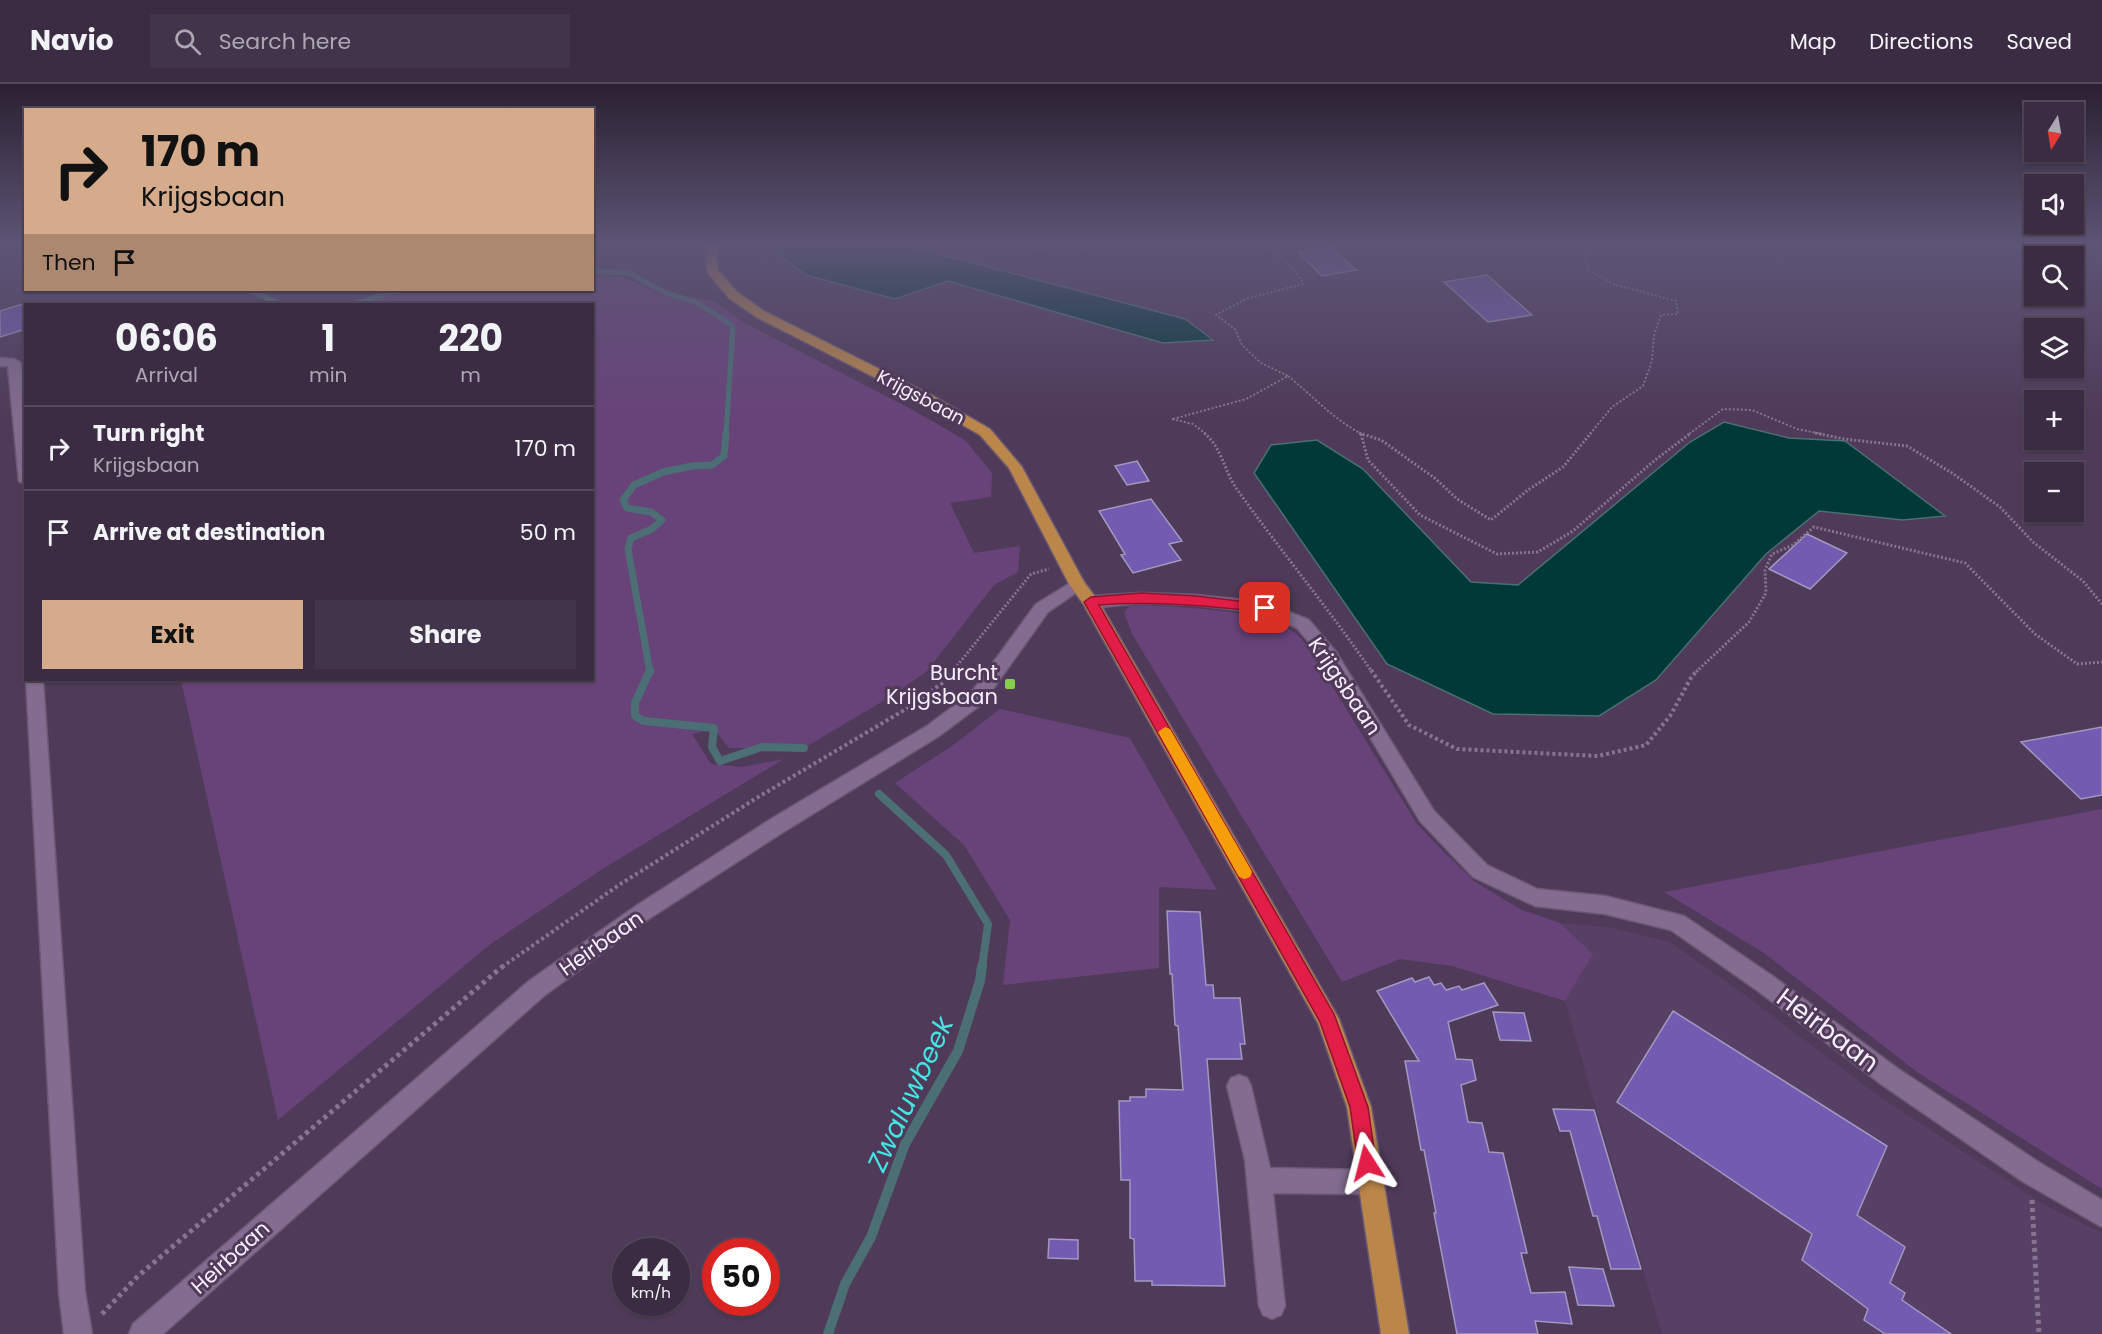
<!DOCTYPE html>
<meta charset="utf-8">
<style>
body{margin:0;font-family:Poppins,sans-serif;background:#42344a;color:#f1f3f6;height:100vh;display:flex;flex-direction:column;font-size:22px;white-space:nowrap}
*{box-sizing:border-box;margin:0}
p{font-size:20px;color:#aca7b2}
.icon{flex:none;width:33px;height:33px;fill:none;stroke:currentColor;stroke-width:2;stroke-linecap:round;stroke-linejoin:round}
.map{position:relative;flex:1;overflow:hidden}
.side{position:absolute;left:24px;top:219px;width:570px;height:378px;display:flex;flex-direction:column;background:#3b2c43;border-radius:0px;box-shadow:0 2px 4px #0004,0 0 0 2px #54485c}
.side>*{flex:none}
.top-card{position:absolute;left:24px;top:24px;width:570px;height:183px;border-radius:0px;box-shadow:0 2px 4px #0004,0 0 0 2px #54485c;background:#d6ab8b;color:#111;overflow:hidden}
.needle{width:39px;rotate:191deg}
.buttons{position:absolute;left:2024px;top:18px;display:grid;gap:12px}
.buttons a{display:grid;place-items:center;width:60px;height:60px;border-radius:0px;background:#3b2c43;box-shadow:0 2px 4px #0004,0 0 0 2px #54485c;font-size:30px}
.speed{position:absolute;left:612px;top:1154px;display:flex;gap:12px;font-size:30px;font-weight:700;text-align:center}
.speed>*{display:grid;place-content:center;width:78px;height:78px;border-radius:50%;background:#3b2c43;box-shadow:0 2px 4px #0004,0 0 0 2px #54485c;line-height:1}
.speed small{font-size:15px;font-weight:400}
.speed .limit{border:9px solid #d22;background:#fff;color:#111}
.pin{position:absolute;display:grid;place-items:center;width:51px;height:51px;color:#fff;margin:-26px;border-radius:12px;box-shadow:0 3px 9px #0006}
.me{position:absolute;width:66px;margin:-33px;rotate:351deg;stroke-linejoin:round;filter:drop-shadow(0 0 4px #0008)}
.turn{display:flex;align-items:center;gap:21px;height:126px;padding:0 18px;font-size:27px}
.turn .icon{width:78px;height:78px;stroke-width:2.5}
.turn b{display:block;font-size:42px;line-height:51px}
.then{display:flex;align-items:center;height:57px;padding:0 18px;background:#0003;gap:12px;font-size:22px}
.eta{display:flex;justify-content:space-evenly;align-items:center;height:102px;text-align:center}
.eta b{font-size:36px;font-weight:700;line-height:42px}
.primary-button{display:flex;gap:12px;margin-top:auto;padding:12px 18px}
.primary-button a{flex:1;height:69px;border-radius:0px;background:#d6ab8b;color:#111;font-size:24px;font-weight:700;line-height:69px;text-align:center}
.primary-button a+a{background:#42344a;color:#f1f3f6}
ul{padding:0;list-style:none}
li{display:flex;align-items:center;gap:18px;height:84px;padding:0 18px;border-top:2px solid #54485c}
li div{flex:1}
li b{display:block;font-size:22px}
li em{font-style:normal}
header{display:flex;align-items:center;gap:36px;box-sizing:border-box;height:84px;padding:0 30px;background:#3b2c43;border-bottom:2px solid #54485c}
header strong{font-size:28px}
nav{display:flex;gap:33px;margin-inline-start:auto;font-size:21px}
.search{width:420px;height:54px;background:#42344a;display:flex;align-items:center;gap:15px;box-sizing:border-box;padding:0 21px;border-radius:0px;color:#aca7b2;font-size:22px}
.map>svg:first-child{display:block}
.built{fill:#583f65}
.green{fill:#68437a}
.water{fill:#013939;stroke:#4b6f74;stroke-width:1.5}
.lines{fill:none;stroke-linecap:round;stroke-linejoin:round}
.stream-far3{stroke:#4b6f74;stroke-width:5}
.stream-far2{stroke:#4b6f74;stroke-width:7}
.stream-far1{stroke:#4b6f74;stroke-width:8}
.stream{stroke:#4b6f74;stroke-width:10}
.building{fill:#735bb1;stroke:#a199c0;stroke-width:1.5}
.minor-casing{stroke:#6b5973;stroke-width:3}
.major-casing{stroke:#6b5973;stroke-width:3}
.path-far3{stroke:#86758f;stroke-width:2;stroke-dasharray:2 2;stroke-linecap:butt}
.path-far2{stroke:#86758f;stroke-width:3;stroke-dasharray:2 2;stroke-linecap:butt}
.path-far1{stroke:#86758f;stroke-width:4;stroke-dasharray:3 3;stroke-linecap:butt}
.path{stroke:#86758f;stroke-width:5;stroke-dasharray:4 4;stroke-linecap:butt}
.minor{fill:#836c8f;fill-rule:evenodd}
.major{fill:#bb8649;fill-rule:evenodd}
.route{fill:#e11d48;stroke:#92132f;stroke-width:1.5}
.slow{fill:#f59e0b}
.poi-dot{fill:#84cf4d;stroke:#4f3a59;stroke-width:2}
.labels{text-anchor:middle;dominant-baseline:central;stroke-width:6;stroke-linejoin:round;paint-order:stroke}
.far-street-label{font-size:18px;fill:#f8edfd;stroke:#4f3a59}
.poi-label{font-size:21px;fill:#f8edfd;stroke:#4f3a59;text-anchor:end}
.street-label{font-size:21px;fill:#f8edfd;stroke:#4f3a59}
.near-street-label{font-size:26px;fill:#f8edfd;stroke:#4f3a59}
.near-water-label{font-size:27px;font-style:italic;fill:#42e5e3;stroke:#4f3a59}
</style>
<header>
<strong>Navio</strong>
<div class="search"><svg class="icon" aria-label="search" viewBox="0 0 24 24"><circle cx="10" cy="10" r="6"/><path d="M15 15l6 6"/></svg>Search here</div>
<nav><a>Map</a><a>Directions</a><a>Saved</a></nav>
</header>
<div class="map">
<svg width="2102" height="1250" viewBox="0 0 2102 1250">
<rect width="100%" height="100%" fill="#4f3a59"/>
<path class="built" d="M1560,839L1608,843L1670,858L1752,916L1876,1010L2046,1122L2102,1149V1250H1662L1565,917L1593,870Z"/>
<path class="green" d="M593,193H624L674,216L666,209L714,217L743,238L911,325L965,356L992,389L991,413L950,419L974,469L1020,462L1018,488L994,501L926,588L890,613L804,664H729L714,645L692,650L711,680L742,683L784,675L604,784L492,859L278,1036L181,596H592V220H355L398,206H592Z
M1144,521C1186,524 1256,525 1291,546C1300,551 1307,563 1313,571L1417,740L1441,765L1475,798L1522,826L1560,839L1593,870L1565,917L1452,882L1400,875L1342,898L1132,550L1124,528L1130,522Z
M1000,625L1130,654L1217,806L1159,803V884L1003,901L1010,836L964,761L895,699L952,662Z
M2102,725V1105L1917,988L1764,869L1664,808Z"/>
<path class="water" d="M777,159H898L1185,235L1213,256L1163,259L948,197L895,215L806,191L772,166Z
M1724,338L1789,354L1845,357L1945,432L1903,436L1819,427L1766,470L1656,596L1599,632L1493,630L1387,580L1254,389L1271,361L1317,356L1363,385L1471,498L1518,501L1690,358Z"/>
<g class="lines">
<path class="stream-far3" d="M592,187L629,189L666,209L696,218L733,242L726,350
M250,206L280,220
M355,220L398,206"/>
<path class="stream-far2" d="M650,588L628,465L631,454L652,445L662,436L651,428L627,424L623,416L634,401L663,388L692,382L712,381L724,372L726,349"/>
<path class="stream-far1" d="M650,586L635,619V632L644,637L714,644L712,663L720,677L762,663L804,664
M879,710L946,771L988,840L982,883"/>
<path class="stream" d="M828,1250L845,1200L871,1153L905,1060L958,967L980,897L982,882"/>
</g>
<path class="building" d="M1331,163L1356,186L1322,192L1298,168Z
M1487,191L1532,231L1488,238L1444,198Z
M26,219V245L0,253V227Z
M1137,377L1149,397L1127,401L1115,382Z
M1151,415L1182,457L1169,460L1181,476L1133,489L1121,471L1125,470L1099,427Z
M1807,450L1847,469L1810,505L1769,485Z
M2102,643V711L2081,715L2021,658Z
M1167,827L1200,828L1206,901H1213L1214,914H1240L1245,960H1240L1242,975H1207L1225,1202L1152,1201V1197H1135L1134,1155L1130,1154V1096H1121L1119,1017H1130V1013H1146V1005L1183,1006L1178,942L1175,941L1172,890H1170Z
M1429,893L1434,901L1441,899L1446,906L1459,902L1462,906L1484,899L1498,921L1448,938L1456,975L1472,976L1476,996L1461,1001L1468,1038L1482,1039L1489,1068L1503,1069L1527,1169H1521L1531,1209L1565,1208L1572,1240L1535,1237L1538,1250H1457L1434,1129H1436L1424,1066H1421L1405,977H1419L1377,907L1412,894L1415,898Z
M1673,927L1887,1062L1857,1131L1905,1163L1890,1199L1905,1209L1902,1216L1951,1250H1885L1864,1236L1868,1225L1802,1176L1812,1150L1617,1018Z
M1493,928L1524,929L1531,957L1500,956Z
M1553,1025L1594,1026L1641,1185H1611L1597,1132H1593L1570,1047H1560Z
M1049,1155L1078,1156V1175L1048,1174Z
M1569,1183L1603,1185L1614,1222L1578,1221Z"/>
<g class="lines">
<defs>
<path id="minor" d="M0,274L14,275L21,279L26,325V401L19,397L8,282H0Z
M1077,495L1083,496L1085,500L1083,504L1048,528L983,619L939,652L785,747L650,834L545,911L163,1250H129L133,1240L529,897L636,822L771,735L927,642L971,609L1036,520Z
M1142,509L1196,511L1265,518L1309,536L1336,568L1434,727L1487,781L1537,805L1605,812L1684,832L1774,893L1897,984L2040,1079L2102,1116V1143L2022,1097L1881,1000L1758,907L1671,846L1605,830L1535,822L1473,793L1420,737L1324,576L1297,544L1262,529L1196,521L1142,519L1091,524L1085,522L1083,518L1085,514L1091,512Z
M26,595L43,596L85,1208L92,1250H64L59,1208Z
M1239,991L1247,994L1251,1002L1270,1084L1370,1086L1379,1089L1382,1098L1379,1107L1370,1110L1273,1109L1285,1222L1281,1231L1272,1235L1263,1231L1259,1222L1245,1076L1227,1002L1231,994Z"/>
<path id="major" d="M704,159H716L718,186L737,208L764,227L933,312L990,345L1022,383L1084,498L1099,518L1339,935L1371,1023L1409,1250H1381L1347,1023L1318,939L1084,521L1069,500L1009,384L980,351L923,318L756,233L729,214L708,189Z"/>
</defs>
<use href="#minor" class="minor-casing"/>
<use href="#major" class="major-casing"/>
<path class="path-far3" d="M1005,159L1053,168H1081L1095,161L1145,162L1168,159
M1288,292C1313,312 1334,336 1362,350
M1172,335L1193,340L1206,350
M1173,335L1246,315L1288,292L1261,279L1242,261L1235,245L1216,231L1246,215L1303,200C1289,172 1268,163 1238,159
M1590,350L1612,323L1643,302L1652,277L1654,251L1661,231L1678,230L1676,217L1613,200L1589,186L1584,173L1592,159
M1689,350L1723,325L1752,326L1797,345L1822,350"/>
<path class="path-far2" d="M1204,349C1221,362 1224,386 1236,404C1280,466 1329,525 1372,588
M1359,349L1381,356L1436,395L1457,415L1491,436L1528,406L1563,383L1591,349
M1815,349L1844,355L1907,362L1952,389L2000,423L2033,458L2083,497L2102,520
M1361,350L1368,376L1420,431L1497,470L1538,468L1573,447L1655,376L1691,349
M952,588L1031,490L1049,485
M1696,588L1749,538L1766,509L1765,486L1772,470L1793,461L1814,443L1965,479L2035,550L2077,580L2102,578"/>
<path class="path-far1" d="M1371,586L1409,641L1457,665L1598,672L1646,661L1670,632L1692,592L1698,586
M502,883L619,801L755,715L906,625L945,597L954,586"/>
<path class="path" d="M2032,1116L2039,1250
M102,1230L138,1192L503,882"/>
<use href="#minor" class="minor"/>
<use href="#major" class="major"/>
</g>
<linearGradient id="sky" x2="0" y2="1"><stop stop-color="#2b2031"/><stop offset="0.48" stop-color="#5d5576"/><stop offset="1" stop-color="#5d5576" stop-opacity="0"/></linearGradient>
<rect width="2102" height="334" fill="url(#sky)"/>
<path class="route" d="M1142,509L1196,512L1265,520L1271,524L1265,528C1209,522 1155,517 1099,521L1334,930L1368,1023L1376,1079L1374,1086L1367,1088L1361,1086L1358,1079L1350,1023L1320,938L1084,518L1091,513Z"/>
<path class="slow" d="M1165,643L1170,645L1250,784L1252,788L1250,793L1245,795L1239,793L1158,648Z"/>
<rect class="poi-dot" x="1004" y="594" width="12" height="12" rx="3"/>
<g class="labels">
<g class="far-street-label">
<text transform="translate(921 313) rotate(28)">Krijgsbaan</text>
</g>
<g class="poi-label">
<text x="998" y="588">Burcht<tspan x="998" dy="24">Krijgsbaan</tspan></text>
</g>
<g class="street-label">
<text transform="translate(1345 602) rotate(56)">Krijgsbaan</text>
<text transform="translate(601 859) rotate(-35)">Heirbaan</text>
<text transform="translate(230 1173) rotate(-42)">Heirbaan</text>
</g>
<g class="near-street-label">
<text transform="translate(1828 946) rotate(37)">Heirbaan</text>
</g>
<g class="near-water-label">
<text transform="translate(910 1010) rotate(-65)">Zwaluwbeek</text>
</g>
</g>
</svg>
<div class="buttons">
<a><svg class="needle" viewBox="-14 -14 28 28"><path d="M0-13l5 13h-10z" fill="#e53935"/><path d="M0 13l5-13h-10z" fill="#aca7b2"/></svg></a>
<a><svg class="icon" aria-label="sound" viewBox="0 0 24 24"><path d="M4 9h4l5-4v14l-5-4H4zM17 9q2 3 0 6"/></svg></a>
<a><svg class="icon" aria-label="search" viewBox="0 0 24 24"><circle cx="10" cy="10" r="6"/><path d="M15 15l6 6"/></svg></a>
<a><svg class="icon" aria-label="layers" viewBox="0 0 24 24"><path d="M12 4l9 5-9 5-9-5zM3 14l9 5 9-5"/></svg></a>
<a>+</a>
<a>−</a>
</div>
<div class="speed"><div>44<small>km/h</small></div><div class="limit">50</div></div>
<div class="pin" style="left:1265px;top:524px;background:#d93025"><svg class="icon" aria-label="arrive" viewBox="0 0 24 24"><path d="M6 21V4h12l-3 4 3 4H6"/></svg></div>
<svg class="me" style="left:1367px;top:1079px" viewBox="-20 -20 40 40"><path d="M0-17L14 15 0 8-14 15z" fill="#e11d48" stroke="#fff" stroke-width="4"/></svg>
<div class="top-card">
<div class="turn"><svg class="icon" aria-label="right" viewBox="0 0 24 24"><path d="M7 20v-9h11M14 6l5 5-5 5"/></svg><div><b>170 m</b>Krijgsbaan</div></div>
<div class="then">Then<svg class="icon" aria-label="arrive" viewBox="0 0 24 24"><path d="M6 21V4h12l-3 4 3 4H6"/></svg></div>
</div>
<section class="side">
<div class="eta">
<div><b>06:06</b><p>Arrival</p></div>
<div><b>1</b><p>min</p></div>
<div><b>220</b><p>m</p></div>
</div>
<ul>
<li><svg class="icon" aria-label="right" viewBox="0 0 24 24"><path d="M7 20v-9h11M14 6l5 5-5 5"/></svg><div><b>Turn right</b><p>Krijgsbaan</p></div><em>170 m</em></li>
<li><svg class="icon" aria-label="arrive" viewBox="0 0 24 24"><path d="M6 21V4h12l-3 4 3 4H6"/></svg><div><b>Arrive at destination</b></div><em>50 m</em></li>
</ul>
<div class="primary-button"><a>Exit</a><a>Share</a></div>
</section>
</div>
